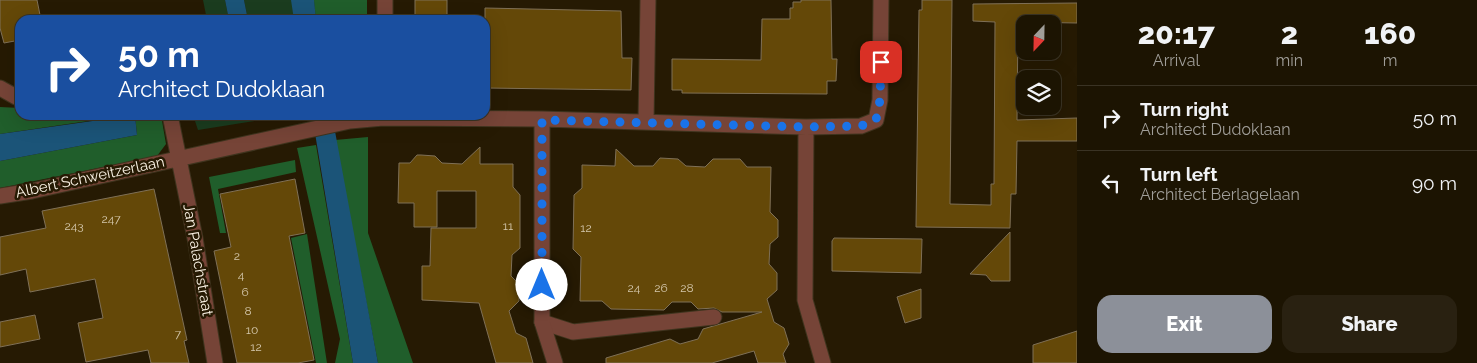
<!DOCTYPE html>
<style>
body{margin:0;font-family:Raleway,sans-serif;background:#292111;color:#f1f3f6;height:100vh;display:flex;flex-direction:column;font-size:19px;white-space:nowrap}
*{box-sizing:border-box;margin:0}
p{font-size:16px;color:#a09e99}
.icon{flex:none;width:28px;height:28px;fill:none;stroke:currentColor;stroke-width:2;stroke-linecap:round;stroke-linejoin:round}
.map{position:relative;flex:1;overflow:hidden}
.sheet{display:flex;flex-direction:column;background:#1c1402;width:400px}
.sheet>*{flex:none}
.banner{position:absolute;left:15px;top:15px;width:475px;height:105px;border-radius:15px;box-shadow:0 5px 20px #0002,0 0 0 1px #3a3324;background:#1a4fa0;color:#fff;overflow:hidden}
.needle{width:32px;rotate:202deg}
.controls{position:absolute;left:1016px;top:15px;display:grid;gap:10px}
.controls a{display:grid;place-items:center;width:45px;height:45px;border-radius:10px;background:#1c1402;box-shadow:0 5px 20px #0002,0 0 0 1px #3a3324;font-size:25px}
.pin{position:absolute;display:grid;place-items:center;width:42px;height:42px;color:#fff;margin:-21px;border-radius:10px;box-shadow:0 2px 8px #0006}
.me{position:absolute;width:55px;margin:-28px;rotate:0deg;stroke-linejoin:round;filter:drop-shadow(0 0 4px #0008)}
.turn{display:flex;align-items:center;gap:18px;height:105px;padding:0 20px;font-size:22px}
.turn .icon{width:65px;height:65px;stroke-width:2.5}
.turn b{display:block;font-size:35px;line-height:42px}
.eta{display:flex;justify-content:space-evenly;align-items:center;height:85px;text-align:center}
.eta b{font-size:30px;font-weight:800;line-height:35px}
.cta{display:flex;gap:10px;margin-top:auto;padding:10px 20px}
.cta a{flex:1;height:58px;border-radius:15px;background:#8c9099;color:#fff;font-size:20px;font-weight:800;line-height:58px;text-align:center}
.cta a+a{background:#292111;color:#f1f3f6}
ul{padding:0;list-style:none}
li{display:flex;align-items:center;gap:15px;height:65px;padding:0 20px;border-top:1px solid #3a3324}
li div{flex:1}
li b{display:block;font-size:19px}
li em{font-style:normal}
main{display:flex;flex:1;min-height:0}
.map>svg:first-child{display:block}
.green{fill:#1b3c1f}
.forest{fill:#205e2b}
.water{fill:#1b5478}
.building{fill:#644808;stroke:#7f7057}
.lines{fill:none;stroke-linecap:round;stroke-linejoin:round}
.service-casing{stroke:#3f341e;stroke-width:17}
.minor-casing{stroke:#3f341e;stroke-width:17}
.service{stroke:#764437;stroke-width:15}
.minor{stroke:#764437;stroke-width:15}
.route{stroke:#1a73e8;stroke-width:9;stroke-dasharray:0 16.2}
.labels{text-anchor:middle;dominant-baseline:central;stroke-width:5;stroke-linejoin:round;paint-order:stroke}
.number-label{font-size:12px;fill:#d4c7ac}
.street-label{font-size:15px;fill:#f9f1e3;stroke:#261a03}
</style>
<main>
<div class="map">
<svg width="1077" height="363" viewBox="0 0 1077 363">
<rect width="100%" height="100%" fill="#261a03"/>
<path class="green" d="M203,0H225L229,20H207Z
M244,0H367V20H248Z
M193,115H208V121L243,115H291L198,130Z"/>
<path class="forest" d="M314,0H367V20H316Z
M0,107L20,108V115H129L0,134Z
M135,115H161L166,144L157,156L0,188V161L137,135Z
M368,137V233L413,363H378L335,140Z
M316,145L353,363H335L340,339L297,148Z
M295,160L296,172L218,189L226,233H220L209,177Z
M307,234L327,363H316L291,238Z"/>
<path class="water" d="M225,0H244L248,20H229Z
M291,0H314L316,20H294Z
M135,115L137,135L0,161V134Z
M208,115H243L208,121Z
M312,115H332L378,363H353Z"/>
<path class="building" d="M0,0H37L41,20H20V40L4,43L0,28Z
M415,0H447V20H415Z
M801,0H831L832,59H837L836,81H827V94L682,93V90H672V59L761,60L762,19H790V8H793V2H801Z
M922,0H952L950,204L989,205H991V184H994L995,22L973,21V4L1077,3V23L1018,22L1017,120L1077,118V141H1017L1016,194H1011L1010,228L916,227L919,10H922Z
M485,8L621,11L622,58H632L631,90L485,88Z
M480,147V164H513V187L520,195V248L512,255L511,276L519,284V301L509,311L516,333L526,338L533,363H496L479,303L422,300V266H430L431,228H476V191H437V227H414V203H398L399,163H410L417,155H421L435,156L442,163L462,164Z
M616,149L634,166H653L660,158L678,159L686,166L705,167L713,159H740L747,167H771L770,212L778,220V237L770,244L769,264L777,273V290L767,299L774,322L784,328L789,344L783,354L786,363H758L754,351L712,363H606V358L670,339L680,344L698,339L703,329L762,312H722L714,308L698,309L691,302H672L664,310L611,309L602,301H580L581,257L573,249L574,195L582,188V165L615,166Z
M295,179L305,233L289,236L314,360L298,363H237L214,251L231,247L220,194Z
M154,189L187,340L184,341L189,363H151L148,350L86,362L78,323L103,318L95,279L30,292L26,269L0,275V237L46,228L42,211Z
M1010,232V281H991L986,275L970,274Z
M834,238L922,239L921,273L832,271V241Z
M921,289V318L905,323L897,297Z
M35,315L40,339L0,347V322Z
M1077,331V363H1033V345Z"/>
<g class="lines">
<defs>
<path id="service" d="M542,322L573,332L714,317"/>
<path id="minor" d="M385,20V0
M0,88L16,97H20
M170,115L195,238L215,363
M542,119V322L555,363
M646,122L648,0
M806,127L805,300L823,363
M0,196L32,191L350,121L383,118L542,119L806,127L861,126L876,120L880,100L881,0"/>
</defs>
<use href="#service" class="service-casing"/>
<use href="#minor" class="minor-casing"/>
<use href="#service" class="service"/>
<use href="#minor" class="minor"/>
</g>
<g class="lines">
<path class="route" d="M542,285V120L806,127L861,126L876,120L880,100L881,62"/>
</g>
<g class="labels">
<g class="number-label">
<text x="111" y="219">247</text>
<text x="74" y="226">243</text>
<text x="508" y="226">11</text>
<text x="586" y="228">12</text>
<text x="237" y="256">2</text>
<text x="241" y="275">4</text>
<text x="634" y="288">24</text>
<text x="661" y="288">26</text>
<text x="687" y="288">28</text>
<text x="245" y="292">6</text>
<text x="248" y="311">8</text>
<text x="252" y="330">10</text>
<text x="178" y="334">7</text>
<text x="256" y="347">12</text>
</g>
<g class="street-label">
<text transform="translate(90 177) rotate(-12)">Albert Schweitzerlaan</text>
<text transform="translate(198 260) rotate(80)">Jan Palachstraat</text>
</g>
</g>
</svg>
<div class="controls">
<a><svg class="needle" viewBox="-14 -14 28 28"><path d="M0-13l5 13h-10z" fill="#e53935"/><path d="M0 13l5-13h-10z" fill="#a09e99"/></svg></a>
<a><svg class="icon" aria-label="layers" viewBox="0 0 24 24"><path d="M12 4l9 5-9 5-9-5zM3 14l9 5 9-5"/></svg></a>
</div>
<div class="pin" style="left:881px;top:62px;background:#d93025"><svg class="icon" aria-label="arrive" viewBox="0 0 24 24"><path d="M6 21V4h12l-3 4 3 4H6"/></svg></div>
<svg class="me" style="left:542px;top:285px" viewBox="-20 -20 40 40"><circle r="19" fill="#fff"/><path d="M0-13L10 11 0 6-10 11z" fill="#1a73e8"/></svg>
<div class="banner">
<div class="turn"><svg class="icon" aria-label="right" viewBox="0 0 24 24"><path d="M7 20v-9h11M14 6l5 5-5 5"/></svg><div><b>50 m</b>Architect Dudoklaan</div></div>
</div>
</div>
<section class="sheet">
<div class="eta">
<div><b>20:17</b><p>Arrival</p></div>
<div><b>2</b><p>min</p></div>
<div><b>160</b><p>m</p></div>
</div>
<ul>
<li><svg class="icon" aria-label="right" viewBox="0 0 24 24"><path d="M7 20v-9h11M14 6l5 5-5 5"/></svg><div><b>Turn right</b><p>Architect Dudoklaan</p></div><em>50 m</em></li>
<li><svg class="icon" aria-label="left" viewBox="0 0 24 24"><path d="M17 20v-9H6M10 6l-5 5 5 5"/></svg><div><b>Turn left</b><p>Architect Berlagelaan</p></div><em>90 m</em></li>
</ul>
<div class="cta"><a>Exit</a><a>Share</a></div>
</section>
</main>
